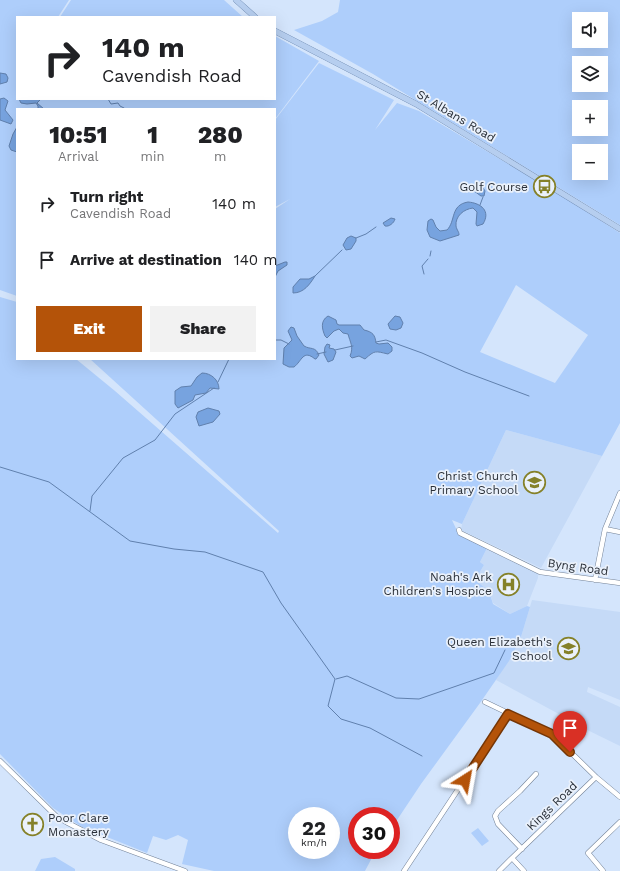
<!DOCTYPE html>
<meta charset="utf-8">
<style>
body{margin:0;font-family:"Work Sans",sans-serif;background:#f2f2f2;color:#202124;height:100vh;display:flex;flex-direction:column;font-size:15px;white-space:nowrap}
*{box-sizing:border-box;margin:0}
p{font-size:13px;color:#757577}
.icon{flex:none;width:22px;height:22px;fill:none;stroke:currentColor;stroke-width:2;stroke-linecap:round;stroke-linejoin:round}
.map{position:relative;flex:1;overflow:hidden}
.sheet{position:absolute;left:16px;top:108px;width:260px;height:252px;display:flex;flex-direction:column;background:#fff;border-radius:0px;box-shadow:0 4px 16px #0002}
.sheet>*{flex:none}
.banner{position:absolute;left:16px;top:16px;width:260px;height:84px;border-radius:0px;box-shadow:0 4px 16px #0002;background:#fff;color:#202124;overflow:hidden}
.controls{position:absolute;left:572px;top:12px;display:grid;gap:8px}
.controls a{display:grid;place-items:center;width:36px;height:36px;border-radius:0px;background:#fff;box-shadow:0 4px 16px #0002;font-size:20px}
.speed{position:absolute;left:288px;top:807px;display:flex;gap:8px;font-size:20px;font-weight:700;text-align:center}
.speed>*{display:grid;place-content:center;width:52px;height:52px;border-radius:50%;background:#fff;box-shadow:0 4px 16px #0002;line-height:1}
.speed small{font-size:10px;font-weight:400}
.speed .limit{border:6px solid #d22;background:#fff;color:#111}
.pin{position:absolute;display:grid;place-items:center;width:34px;height:34px;color:#fff;margin:-41px -17px;border-radius:50% 50% 50% 0;rotate:-45deg;box-shadow:0 0 4px #0007}
.pin .icon{rotate:45deg}
.me{position:absolute;width:44px;margin:-22px;rotate:34deg;stroke-linejoin:round;filter:drop-shadow(0 0 3px #0008)}
.turn{display:flex;align-items:center;gap:14px;height:84px;padding:0 20px;font-size:18px}
.turn .icon{width:52px;height:52px;stroke-width:2.5}
.turn b{display:block;font-size:28px;line-height:34px}
.eta{display:flex;justify-content:space-evenly;align-items:center;height:68px;text-align:center}
.eta b{font-size:24px;font-weight:800;line-height:28px}
.cta{display:flex;gap:8px;margin-top:auto;padding:8px 20px}
.cta a{flex:1;height:46px;border-radius:0px;background:#b45309;color:#fff;font-size:16px;font-weight:800;line-height:46px;text-align:center}
.cta a+a{background:#f2f2f2;color:#202124}
ul{padding:0;list-style:none}
li{display:flex;align-items:center;gap:12px;height:56px;padding:0 20px}
li div{flex:1}
li b{display:block;font-size:15px}
li em{font-style:normal}
.map>svg:first-child{display:block}
.built{fill:#c5daf7}
.green{fill:#aecefb;fill-rule:evenodd}
.water{fill:#77a3df;stroke:#6080ad}
.lines{fill:none;stroke-linecap:round;stroke-linejoin:round}
.stream{stroke:#6080ad;stroke-width:1}
.minor-casing{stroke:#738297;stroke-width:5.5}
.major-casing{stroke:#6581a9;stroke-width:6}
.minor{stroke:#fff;stroke-width:4.5}
.major{stroke:#b6ceef;stroke-width:5.5}
.route-casing{stroke:#753606;stroke-width:10}
.route{stroke:#b45309;stroke-width:7}
.labels{text-anchor:middle;dominant-baseline:central;stroke-width:3.5;stroke-linejoin:round;paint-order:stroke}
.street-label{font-size:12px;fill:#2a3039;stroke:#eaf1fb}
.poi-label{font-size:12px;fill:#2a3039;stroke:#eaf1fb;text-anchor:end}
</style>
<div class="map">
<svg width="620" height="871" viewBox="0 0 620 871">
<rect width="100%" height="100%" fill="#d4e5fc"/>
<path class="built" d="M506,430L602,456L541,568L461,530L462,524Z
M487,548L535,571L538,574V578L527,606L510,614L493,603L489,591L475,580L484,565L480,562Z
M532,600L620,612V700L588,687L587,692L620,707V746L573,723L557,713L496,680L521,637Z"/>
<path class="green" d="M0,0H69L58,17H17V99H275V36L319,61L275,119V109H17V296L0,290Z
M71,0H224L243,17H60Z
M340,0H620V225L373,74L294,30L322,21L338,12ZM579,19H601V41H579ZM579,63H601V85H579ZM579,107H601V129H579ZM579,151H601V173H579Z
M319,63L394,100L375,130L397,103L419,111L562,196L620,233V423L602,456L506,430L462,524L452,520L459,535L487,548L480,562L484,565L475,580L489,591L493,604L510,614L527,606L530,607L521,637L509,661L480,703L421,784L391,829V816H357V850H376L365,871H214L182,864L188,840L178,835L166,840L153,836L147,853L82,827L53,808L0,754V297L17,302V359H76L115,391L278,533L279,531L90,359H275V209L290,199L275,207V120ZM516,285L588,335L555,383L480,352ZM297,816H331V850H297Z
M478,828L489,841L482,846L471,833Z
M55,857L75,869V871H35L41,859Z"/>
<path class="water" d="M0,73L6,74L8,78L7,82L0,84Z
M4,98L8,101L5,110L13,120L11,124L0,120V99Z
M19,99H41L37,103L44,109H38V106L36,103L27,104L21,103Z
M17,127V152L11,150L9,146L13,134Z
M476,185C480,184 483,187 485,191L484,196H481L474,191Z
M468,202C481,203 491,211 483,224L477,226L476,224L477,212L473,208C464,209 455,216 456,226C457,231 459,231 459,235L440,241L430,237L427,230L428,221L431,219L433,220L436,227L440,231L447,230C456,221 450,205 468,202Z
M391,218L395,219C394,223 389,227 385,226L383,223Z
M351,236L356,238V241L351,249L346,250L343,245L347,238Z
M285,262H287V265L278,271L275,277V266Z
M315,276C310,284 304,293 293,293V287L300,279H309Z
M328,316L336,320L337,324L339,325H360L364,330C373,332 375,335 376,343L379,344L388,343L392,347V351L388,354C375,351 375,350 365,359L359,356L352,358L350,356C354,347 350,342 348,334L343,333L339,329L334,331L327,338L325,336C322,329 320,321 328,316Z
M395,316L400,317L403,323L401,328L396,330L390,329L388,324Z
M291,327L294,328L297,336L304,346C311,350 315,346 319,355L316,359H315C303,349 302,361 294,367H289L283,364L284,348L292,340L288,331Z
M327,344L330,345L329,348L334,349L336,352L333,360L328,362L324,354L325,347Z
M202,373C211,373 219,380 219,389L210,388L206,393L195,395L193,400L178,408L175,404V391L181,387L191,386L197,377Z
M208,408L219,411L220,414L213,422L199,426L196,417L198,412Z"/>
<g class="lines">
<path class="stream" d="M108,99L111,104L118,103L120,106L124,108
M480,205L483,197
M356,238L366,234L376,227
M430,256L431,251
M424,274L422,266L428,259
M315,276L342,250
M275,340H281L289,344
M376,342L386,340L422,353L465,372L529,396
M335,350L353,346
M317,354L326,352
M218,382L229,359
M0,467L49,482L130,541L174,549L205,552L263,572L281,603L335,679L328,706L341,719L370,728L422,756
M90,511L92,496L123,458L155,440L175,414L214,388
M336,679L347,676L396,698L419,699L494,673L505,650"/>
<defs>
<path id="minor" d="M605,529L620,532
M459,530L460,533L540,572L620,583
M595,580L605,529L620,493
M485,702L552,734L596,777
M0,761L56,816L68,823L101,840L185,871
M522,849L498,824L495,816L498,811L520,791L536,774
M404,871L508,714
M499,871L512,858
M524,871L512,858L596,777L620,797
M603,871L588,853L620,822"/>
<path id="major" d="M236,0L255,17
M275,31L416,104L620,229"/>
</defs>
<use href="#minor" class="minor-casing"/>
<use href="#major" class="major-casing"/>
<use href="#minor" class="minor"/>
<use href="#major" class="major"/>
</g>
<g class="lines">
<defs>
<path id="route" d="M465,780L508,714L552,734L570,752"/>
</defs>
<use href="#route" class="route-casing"/>
<use href="#route" class="route"/>
</g>
<defs>
<symbol id="bus-ring" viewBox="-11 -11 22 22"><circle r="9.5" fill="#eaf1fb" stroke="#858129" stroke-width="1.5"/><path d="M-5-6H5V4H4V6H2V4H-2V6H-4V4H-5ZM-3.5-4V0h7V-4ZM-3.5 1.2v1.5H-2V1.2ZM2 1.2v1.5H3.5V1.2Z" fill="#858129"/></symbol>
<symbol id="school-ring" viewBox="-11 -11 22 22"><circle r="9.5" fill="#eaf1fb" stroke="#858129" stroke-width="1.5"/><path d="M0-5L7-2L0 1L-7-2ZM-4 1L0 2.5L4 1V4Q0 6-4 4Z" fill="#858129"/></symbol>
<symbol id="hospital-ring" viewBox="-11 -11 22 22"><circle r="9.5" fill="#eaf1fb" stroke="#858129" stroke-width="1.5"/><path d="M-5-5h3v3.5h4V-5h3V5h-3V1.5h-4V5h-3Z" fill="#858129"/></symbol>
<symbol id="church-ring" viewBox="-11 -11 22 22"><circle r="9.5" fill="#eaf1fb" stroke="#858129" stroke-width="1.5"/><path d="M-1.2-6h2.4v3.5h3.3v2.4h-3.3V6h-2.4V-.1h-3.3v-2.4h3.3Z" fill="#858129"/></symbol>
</defs>
<g fill-rule="evenodd">
<use href="#bus-ring" x="532" y="174" width="25" height="25"/>
<use href="#school-ring" x="522" y="470" width="25" height="25"/>
<use href="#hospital-ring" x="496" y="572" width="25" height="25"/>
<use href="#school-ring" x="556" y="636" width="25" height="25"/>
<use href="#church-ring" x="20" y="812" width="25" height="25"/>
</g>
<g class="labels">
<g class="street-label">
<text transform="translate(456 116) rotate(31)">St Albans Road</text>
<text transform="translate(578 567) rotate(8)">Byng Road</text>
<text transform="translate(552 806) rotate(-44)">Kings Road</text>
</g>
<g class="poi-label">
<text x="528" y="187">Golf Course</text>
<text x="518" y="476">Christ Church<tspan x="518" dy="14">Primary School</tspan></text>
<text x="492" y="577">Noah's Ark<tspan x="492" dy="14">Children's Hospice</tspan></text>
<text x="552" y="642">Queen Elizabeth's<tspan x="552" dy="14">School</tspan></text>
<text x="48" y="818" text-anchor="start">Poor Clare<tspan x="48" dy="14">Monastery</tspan></text>
</g>
</g>
</svg>
<div class="controls">
<a><svg class="icon" aria-label="sound" viewBox="0 0 24 24"><path d="M4 9h4l5-4v14l-5-4H4zM17 9q2 3 0 6"/></svg></a>
<a><svg class="icon" aria-label="layers" viewBox="0 0 24 24"><path d="M12 4l9 5-9 5-9-5zM3 14l9 5 9-5"/></svg></a>
<a>+</a>
<a>−</a>
</div>
<div class="speed"><div>22<small>km/h</small></div><div class="limit">30</div></div>
<div class="pin" style="left:570px;top:752px;background:#d93025"><svg class="icon" aria-label="arrive" viewBox="0 0 24 24"><path d="M6 21V4h12l-3 4 3 4H6"/></svg></div>
<svg class="me" style="left:465px;top:780px" viewBox="-20 -20 40 40"><path d="M0-17L14 15 0 8-14 15z" fill="#b45309" stroke="#fff" stroke-width="4"/></svg>
<div class="banner">
<div class="turn"><svg class="icon" aria-label="right" viewBox="0 0 24 24"><path d="M7 20v-9h11M14 6l5 5-5 5"/></svg><div><b>140 m</b>Cavendish Road</div></div>
</div>
<section class="sheet">
<div class="eta">
<div><b>10:51</b><p>Arrival</p></div>
<div><b>1</b><p>min</p></div>
<div><b>280</b><p>m</p></div>
</div>
<ul>
<li><svg class="icon" aria-label="right" viewBox="0 0 24 24"><path d="M7 20v-9h11M14 6l5 5-5 5"/></svg><div><b>Turn right</b><p>Cavendish Road</p></div><em>140 m</em></li>
<li><svg class="icon" aria-label="arrive" viewBox="0 0 24 24"><path d="M6 21V4h12l-3 4 3 4H6"/></svg><div><b>Arrive at destination</b></div><em>140 m</em></li>
</ul>
<div class="cta"><a>Exit</a><a>Share</a></div>
</section>
</div>
